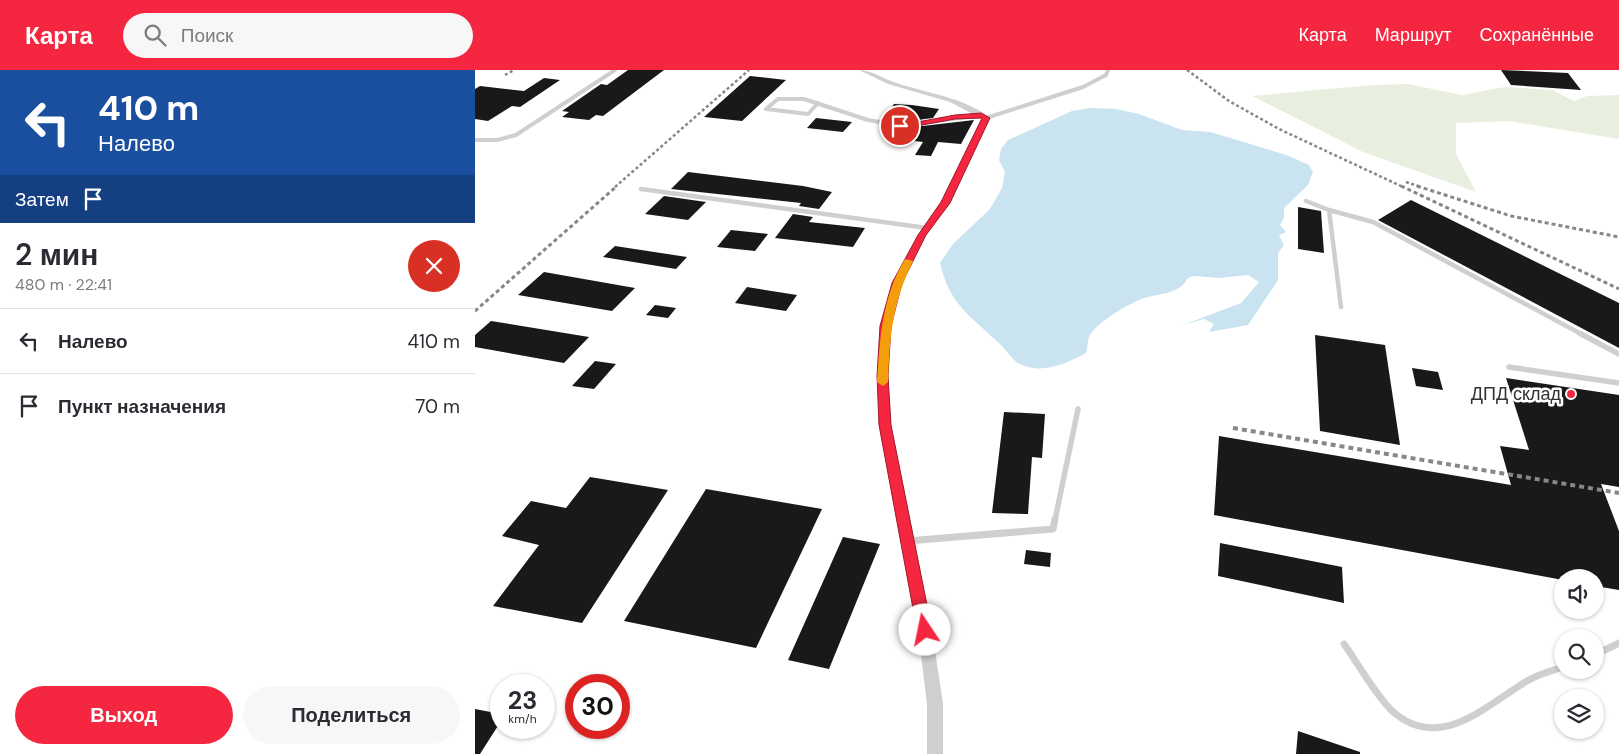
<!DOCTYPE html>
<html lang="ru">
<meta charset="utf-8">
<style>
body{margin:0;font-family:"DM Sans",sans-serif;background:#f7f7f7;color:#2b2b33;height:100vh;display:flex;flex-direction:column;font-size:19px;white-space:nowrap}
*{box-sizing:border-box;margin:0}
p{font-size:16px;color:#7c7c81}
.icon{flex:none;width:28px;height:28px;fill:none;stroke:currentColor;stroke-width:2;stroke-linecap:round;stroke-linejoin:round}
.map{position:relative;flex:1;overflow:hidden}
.drawer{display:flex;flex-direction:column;background:#fff;width:475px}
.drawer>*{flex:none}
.hud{background:#1a4fa0;color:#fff;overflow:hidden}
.buttons{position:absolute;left:1079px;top:499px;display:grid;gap:10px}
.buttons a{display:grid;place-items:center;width:50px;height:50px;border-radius:50%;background:#fff;box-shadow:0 1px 4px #0004;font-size:25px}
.speed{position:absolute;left:15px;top:604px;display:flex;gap:10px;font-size:25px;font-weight:700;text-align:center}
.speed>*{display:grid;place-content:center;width:65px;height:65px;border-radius:50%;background:#fff;box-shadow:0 1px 4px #0004;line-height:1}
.speed small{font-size:12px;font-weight:400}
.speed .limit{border:8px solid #d22;background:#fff;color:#111}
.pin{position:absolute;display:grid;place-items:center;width:42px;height:42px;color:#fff;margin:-21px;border:2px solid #fff;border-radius:50%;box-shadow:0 1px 5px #0007}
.me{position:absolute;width:55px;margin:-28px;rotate:349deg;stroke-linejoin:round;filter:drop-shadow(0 0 4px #0008)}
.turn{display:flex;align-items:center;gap:18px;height:105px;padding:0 15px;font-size:22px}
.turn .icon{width:65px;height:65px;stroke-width:2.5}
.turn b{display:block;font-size:35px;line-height:42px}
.then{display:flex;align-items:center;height:48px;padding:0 15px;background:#0003;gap:10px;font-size:19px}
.round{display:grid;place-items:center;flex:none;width:52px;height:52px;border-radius:26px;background:#f7f7f7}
.head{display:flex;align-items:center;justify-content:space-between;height:85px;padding:0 15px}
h1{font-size:30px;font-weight:600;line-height:38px}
.action{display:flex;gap:10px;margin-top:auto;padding:10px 15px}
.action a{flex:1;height:58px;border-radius:30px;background:#f52740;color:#fff;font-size:20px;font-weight:600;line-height:58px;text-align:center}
.action a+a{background:#f7f7f7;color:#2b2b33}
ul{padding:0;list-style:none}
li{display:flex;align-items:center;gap:15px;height:65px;padding:0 15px;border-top:1px solid #e1e1e2}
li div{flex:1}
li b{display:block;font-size:19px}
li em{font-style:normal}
header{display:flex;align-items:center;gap:30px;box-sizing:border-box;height:70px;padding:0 25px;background:#f52740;color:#fff}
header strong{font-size:24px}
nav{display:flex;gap:28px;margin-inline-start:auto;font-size:18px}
.search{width:350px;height:45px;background:#f7f7f7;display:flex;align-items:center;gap:12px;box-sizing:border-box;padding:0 18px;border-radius:28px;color:#7c7c81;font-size:19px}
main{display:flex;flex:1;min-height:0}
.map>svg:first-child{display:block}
.green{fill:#e9efdf}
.water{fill:#cae3f0}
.building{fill:#191919}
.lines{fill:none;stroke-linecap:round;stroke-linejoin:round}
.lane-far3{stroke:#cfcfcf;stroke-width:4}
.lane-far2{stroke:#cfcfcf;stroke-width:4.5}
.lane-far1{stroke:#cfcfcf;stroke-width:5.5}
.lane{stroke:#cfcfcf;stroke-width:7}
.street{fill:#cfcfcf;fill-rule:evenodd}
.rail-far2{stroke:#878787;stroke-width:2.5;stroke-dasharray:3 2.5;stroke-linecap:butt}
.rail-far1{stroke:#878787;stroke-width:3;stroke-dasharray:4 3;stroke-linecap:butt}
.rail{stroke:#878787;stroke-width:4;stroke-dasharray:5 4;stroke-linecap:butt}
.route{fill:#f52740;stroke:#9f192a}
.slow{fill:#f59e0b}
.poi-dot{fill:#f52740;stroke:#fff;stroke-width:2}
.labels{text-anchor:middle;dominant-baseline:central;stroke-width:5;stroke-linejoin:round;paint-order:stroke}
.poi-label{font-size:18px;fill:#323232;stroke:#fff;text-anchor:end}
</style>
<header>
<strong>Карта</strong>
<div class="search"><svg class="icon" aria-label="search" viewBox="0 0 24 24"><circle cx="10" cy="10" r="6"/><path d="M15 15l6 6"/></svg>Поиск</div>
<nav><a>Карта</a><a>Маршрут</a><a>Сохранённые</a></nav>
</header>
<main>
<section class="drawer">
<div class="hud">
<div class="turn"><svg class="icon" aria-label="left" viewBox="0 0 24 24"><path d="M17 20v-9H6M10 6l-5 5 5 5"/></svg><div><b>410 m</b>Налево</div></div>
<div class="then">Затем<svg class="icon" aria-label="arrive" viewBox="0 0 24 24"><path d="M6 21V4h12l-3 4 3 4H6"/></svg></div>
</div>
<div class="head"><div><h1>2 мин</h1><p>480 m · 22:41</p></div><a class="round" style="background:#d93025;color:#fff"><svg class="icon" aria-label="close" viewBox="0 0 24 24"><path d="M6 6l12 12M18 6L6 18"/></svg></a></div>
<ul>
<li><svg class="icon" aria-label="left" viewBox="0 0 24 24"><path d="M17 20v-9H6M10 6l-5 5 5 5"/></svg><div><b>Налево</b></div><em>410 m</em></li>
<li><svg class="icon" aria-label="arrive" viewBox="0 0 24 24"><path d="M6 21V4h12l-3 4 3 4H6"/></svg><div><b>Пункт назначения</b></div><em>70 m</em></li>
</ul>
<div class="action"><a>Выход</a><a>Поделиться</a></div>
</section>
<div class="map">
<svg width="1144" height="684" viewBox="0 0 1144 684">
<rect width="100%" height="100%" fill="#fff"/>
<path class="green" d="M933,14L987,25L1030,17L1077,20L1099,31L1112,26L1144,25V69L1033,51L981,53V84L1001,122L888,82L777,26L898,15Z"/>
<path class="water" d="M616,38L641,39L664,44L707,60L735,62L782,76L814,86L834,95L838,102L833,115L809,138V148L805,155L811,162L804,165L809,175L803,183V210L773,255L734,262L739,254L729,249L708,255L766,233L784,212L773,205L744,208L719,206L713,208C702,227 682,222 664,230C652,235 619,254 614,267C612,272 613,278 611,283C592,293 567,305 545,294C538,291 531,280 526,275C496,246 475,236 465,193L478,174L515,139L527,118L530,102L524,90L526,79L533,70L597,41Z"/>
<path class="building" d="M153,0H189L128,46L121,45L114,50L87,47L94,42L87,41L126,14L132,15Z
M1026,0L1093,3L1106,20L1036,15Z
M275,6L311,10L267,51L229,47Z
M69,8L85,10L45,37L37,36L13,51L0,49V19L5,16L49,21Z
M419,34L437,35L464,39L458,48L427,52L409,49Z
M341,48L377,52L368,62L332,58Z
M499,50L486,74L463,72L456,86L440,85L448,72L415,68L422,59Z
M213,102L328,116L357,122L344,139L324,136L326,133L196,119Z
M189,126L231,132L213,150L170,144Z
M936,130L1144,233V278L903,150Z
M823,137L846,141L849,183L823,179Z
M318,144L338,147L334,152L390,158L378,177L300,168Z
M256,160L293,164L280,181L242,177Z
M140,176L212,187L201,199L128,187Z
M69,202L160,218L137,241L43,225Z
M272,217L322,225L311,241L260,233Z
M180,235L201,238L193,248L171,245Z
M16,251L114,267L89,293L0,277V265Z
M840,265L910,275L925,375L845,361Z
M120,291L141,294L119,319L97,316Z
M937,298L963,302L968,320L941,316Z
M1031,308L1144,325V417L1126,414L1144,461V520L1120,516V508H1088V510L739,445L744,366L1036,415L1025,376L1054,380Z
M529,342L570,344L567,388L557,387L553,444L517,443Z
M115,407L193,420L107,553L18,536L64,475L27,466L56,431L91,438Z
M231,419L347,439L281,578L149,551Z
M368,467L405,474L354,599L313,590Z
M745,473L867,497L869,533L743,506Z
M551,480L576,483L575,497L549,494Z
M0,639L26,644V651L5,684H0Z
M823,661L885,682V684H821Z"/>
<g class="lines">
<path class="lane-far3" d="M343,33L333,44L291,39L303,29H329L393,50L427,56L506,45
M511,48L608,17L631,5L633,0
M0,70H22L41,65L140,0"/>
<path class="lane-far2" d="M166,119L452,158
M831,131L854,140
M866,237L854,140L898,152L1108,265"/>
<path class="lane-far1" d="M1106,264L1144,284
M1034,297L1144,313
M580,450L603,339"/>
<path class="lane" d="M432,471L578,459L580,449
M869,574C884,595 898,621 916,640C964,684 1010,636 1052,611C1063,604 1076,601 1088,597
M1120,585L1144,573"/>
<path class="street" d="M384,0C396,0 405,7 416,11C448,23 488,26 515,48L474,133L451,165L427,213L416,256L413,305L416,355L457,560L468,634V684H452V634L443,560L404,355L403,305L406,256L417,213L443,165L466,133L507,49L475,32L413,14Z"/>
<path class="rail-far2" d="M712,0L754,31L804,59L928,117
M30,5L39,0
M931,112L946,117
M140,117L274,0"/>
<path class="rail-far1" d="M926,116L1144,219
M942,116L1036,146L1144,167
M0,241L142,116"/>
<path class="rail" d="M758,358L1144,423"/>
</g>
<path class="route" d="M506,43L515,48L475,133L451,165L427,213L416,256L413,306L416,355L457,560L455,565L450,567L445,565L442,560L404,355L402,306L405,256L417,213L443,165L466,132L507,48L480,49L425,59L421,56L480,45Z"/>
<path class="slow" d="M430,189L438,191C417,234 415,266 413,312L408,316L402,312C405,269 407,227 430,189Z"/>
<circle class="poi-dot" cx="1096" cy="324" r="5"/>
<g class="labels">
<g class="poi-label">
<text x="1086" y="324">ДПД склад</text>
</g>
</g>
</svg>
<div class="buttons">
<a><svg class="icon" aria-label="sound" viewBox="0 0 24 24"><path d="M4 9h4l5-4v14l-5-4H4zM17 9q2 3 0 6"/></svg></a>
<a><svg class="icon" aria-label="search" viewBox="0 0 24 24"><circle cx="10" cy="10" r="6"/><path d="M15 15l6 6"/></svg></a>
<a><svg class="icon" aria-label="layers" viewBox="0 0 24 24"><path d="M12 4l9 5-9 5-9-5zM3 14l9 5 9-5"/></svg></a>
</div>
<div class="speed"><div>23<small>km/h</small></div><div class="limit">30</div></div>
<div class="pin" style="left:425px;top:56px;background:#d93025"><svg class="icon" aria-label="arrive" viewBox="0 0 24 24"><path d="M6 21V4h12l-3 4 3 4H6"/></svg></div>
<svg class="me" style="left:450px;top:560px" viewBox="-20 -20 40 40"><circle r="19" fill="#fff"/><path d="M0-13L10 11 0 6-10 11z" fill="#f52740"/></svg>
</div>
</main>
